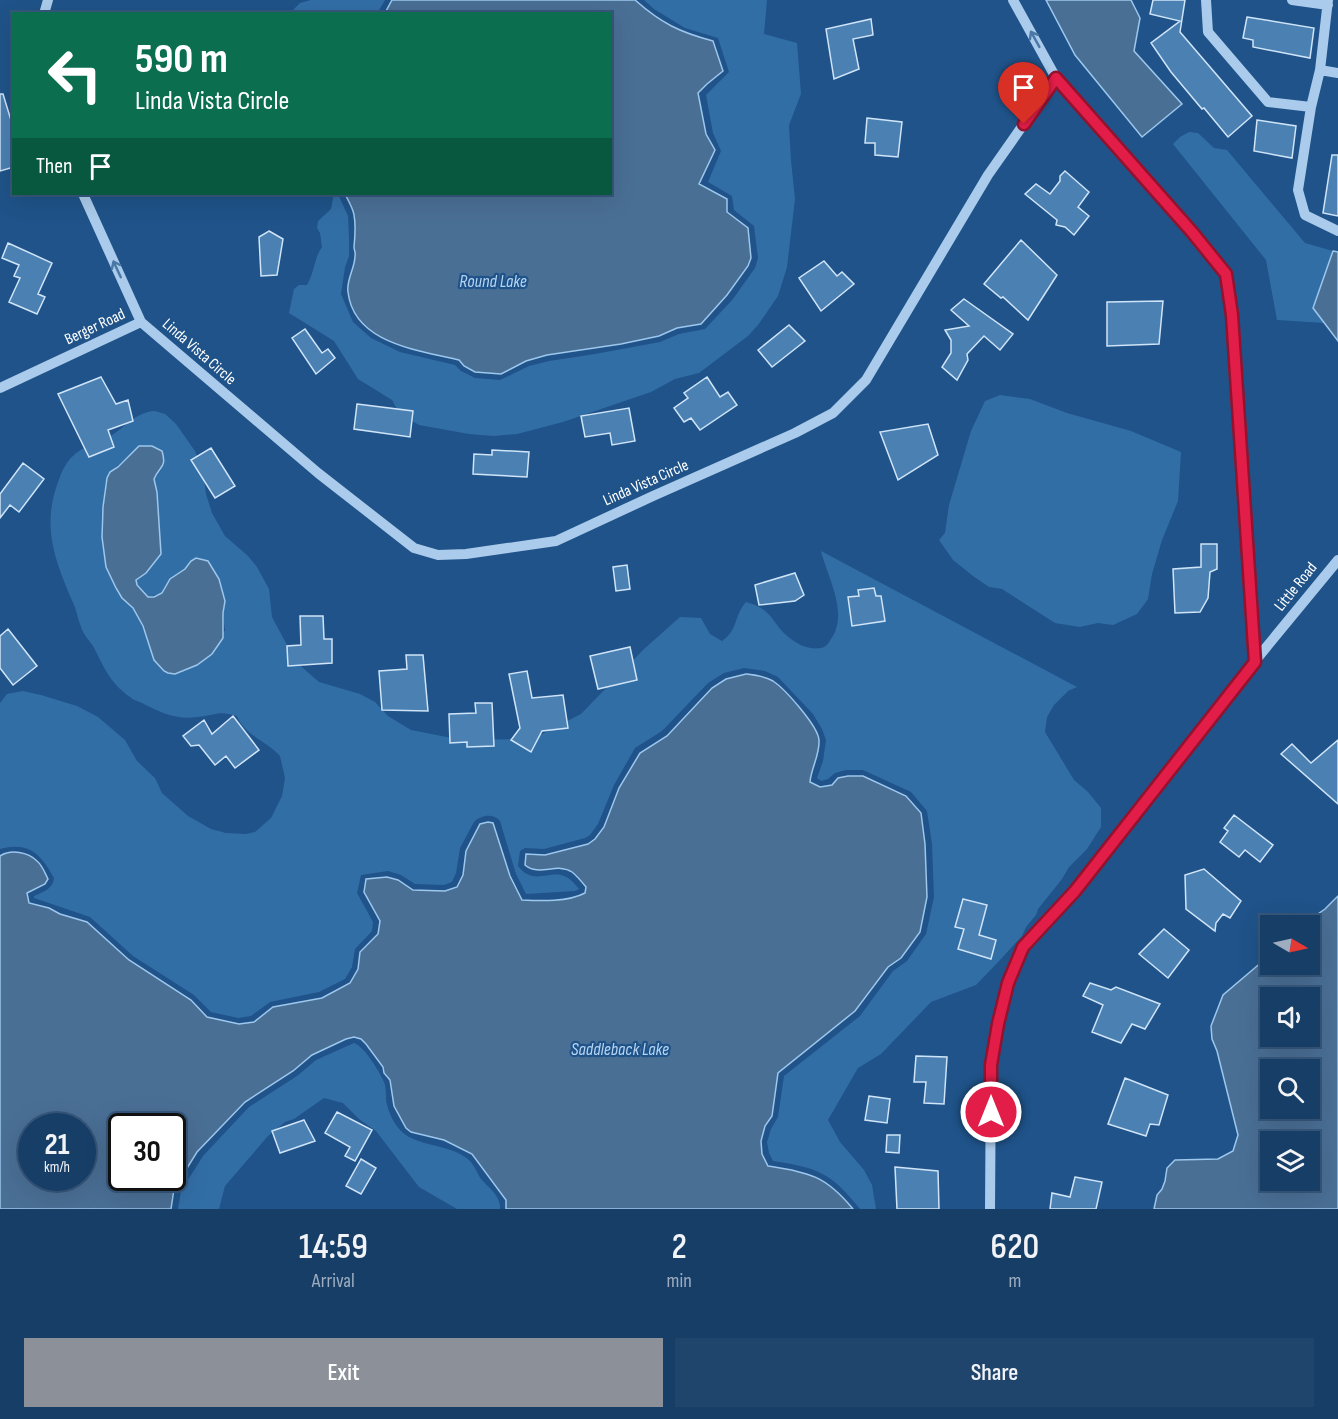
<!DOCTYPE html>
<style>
body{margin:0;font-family:"Sofia Sans Condensed",sans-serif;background:#20456d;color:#f1f3f6;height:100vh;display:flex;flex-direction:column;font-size:22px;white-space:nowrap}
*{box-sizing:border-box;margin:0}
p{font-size:20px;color:#9eaec0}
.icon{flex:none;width:33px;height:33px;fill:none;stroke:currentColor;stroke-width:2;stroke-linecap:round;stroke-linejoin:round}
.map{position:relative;height:1209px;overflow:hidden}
.sheet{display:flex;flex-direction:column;background:#173e67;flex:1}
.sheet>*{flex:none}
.guide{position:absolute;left:12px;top:12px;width:600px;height:183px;border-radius:0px;box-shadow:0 6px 24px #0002,0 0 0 2px #36577b;background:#0b6e4f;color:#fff;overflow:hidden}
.needle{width:39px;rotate:99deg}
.buttons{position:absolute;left:1260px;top:915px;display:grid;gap:12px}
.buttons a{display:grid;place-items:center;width:60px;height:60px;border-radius:0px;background:#173e67;box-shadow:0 6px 24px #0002,0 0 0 2px #36577b;font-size:30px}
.speed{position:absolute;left:18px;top:1113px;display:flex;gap:12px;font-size:30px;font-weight:700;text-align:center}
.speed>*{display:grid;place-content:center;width:78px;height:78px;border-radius:50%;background:#173e67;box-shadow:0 6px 24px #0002,0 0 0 2px #36577b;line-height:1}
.speed small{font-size:15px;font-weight:400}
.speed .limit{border:3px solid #111;border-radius:9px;background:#fff;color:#111}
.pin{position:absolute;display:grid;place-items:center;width:51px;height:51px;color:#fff;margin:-62px -26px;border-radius:50% 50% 50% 0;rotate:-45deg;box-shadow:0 0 6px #0007}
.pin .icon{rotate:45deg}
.me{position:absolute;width:66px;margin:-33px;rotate:0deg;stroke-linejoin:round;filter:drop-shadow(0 0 4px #0008)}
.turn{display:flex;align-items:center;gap:21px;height:126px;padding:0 24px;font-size:27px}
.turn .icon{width:78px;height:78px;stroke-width:2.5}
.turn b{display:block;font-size:42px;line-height:51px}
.then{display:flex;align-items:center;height:57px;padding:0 24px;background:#0003;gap:12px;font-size:22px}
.eta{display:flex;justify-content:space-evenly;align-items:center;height:102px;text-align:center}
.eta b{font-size:36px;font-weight:600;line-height:42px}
.action{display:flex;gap:12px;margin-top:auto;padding:12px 24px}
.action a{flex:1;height:69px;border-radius:0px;background:#8c9099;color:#fff;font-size:24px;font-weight:600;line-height:69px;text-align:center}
.action a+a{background:#20456d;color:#f1f3f6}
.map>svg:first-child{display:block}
.green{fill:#326ea6;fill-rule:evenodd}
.water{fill:#4a6f95;stroke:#9dc7ed;stroke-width:1.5;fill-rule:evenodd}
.building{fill:#4b80b2;stroke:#cfe4f8;stroke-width:1.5}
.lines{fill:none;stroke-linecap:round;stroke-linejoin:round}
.minor{stroke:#aacbeb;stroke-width:10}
.oneway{stroke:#4977a6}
.route-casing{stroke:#92132f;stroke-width:15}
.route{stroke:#e11d48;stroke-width:10}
.labels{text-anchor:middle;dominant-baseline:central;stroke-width:4.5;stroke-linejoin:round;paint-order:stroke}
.street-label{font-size:16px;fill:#fff;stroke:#1f5389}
.water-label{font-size:18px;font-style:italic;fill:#b6d5f2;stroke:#1f5389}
</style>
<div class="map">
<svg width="1338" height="1209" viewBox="0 0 1338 1209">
<rect width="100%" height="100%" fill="#1f5389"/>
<path class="green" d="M311,0H385L378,12L290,13L300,3Z
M644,0H767L764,34L797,43L801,94L789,125L791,161L795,199L787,267L778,296L758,325L748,336L699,373L675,379L651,392L563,422L517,434L494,436L469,434L419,425L399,413L392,400L358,379L334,341L289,313L294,289L299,285H307C315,271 314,258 322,247L320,233L317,228L318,221L331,209L334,194H338L348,216L349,238V256L345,267L341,294L353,322L371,338L400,352L455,365L461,371L475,378L500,380L529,366L549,361L595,354L660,342L679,334L705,329L733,299L755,268L758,258L754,226L734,210L732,196L708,182L721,151L713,133L706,95L729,72L718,38L685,28L654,9Z
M1189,132L1198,133L1214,148L1227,150L1305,243L1333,251L1313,308L1324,323L1277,320L1266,260L1173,144L1180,137Z
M1000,395L1030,399L1067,413L1131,431L1181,452L1178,501L1162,540L1152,574L1148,599L1137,614L1113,625L1098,623L1080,627L1055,623L1002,589L989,587L973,576L953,560L939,540L945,533L949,505L971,431L985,401Z
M155,411L165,414L176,424L195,451L203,471L206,494L212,513L225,536L248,556L257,567L269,589L272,617L296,662L319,682L360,694L375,702L388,716L411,730L462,740L519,739L542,734L581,714L644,649L680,617L701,618L710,634L722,641C739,629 733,617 746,602C775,610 770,623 791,639C798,645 811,650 821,648C826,647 828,644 831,639C849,614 828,578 821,551L1077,687L1068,691L1054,705L1047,717L1045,732L1074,780L1088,792L1101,808V827L1087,849L1069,867L1062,879L1038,909L1036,915L1026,927L1022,936L1000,960L976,985L931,1002L881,1054L858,1068L828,1120L840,1142L864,1170L872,1185L876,1209H860C831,1173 819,1168 773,1161L769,1153L767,1142L771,1129L778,1117L784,1076L860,1016L893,971L907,961L926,934L934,897L932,844L927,811L911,792L863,770H846L835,773L828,779L821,781L817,778L823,761L826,740L822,729L813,714L778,677L765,671L744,668L724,673L708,683L662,731L635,748L614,785L598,824L590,835L585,838L544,849L525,848L520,851L518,866C533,886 549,870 564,876C570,878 575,884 579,889L575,891L526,894L516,874L500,821C493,813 481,815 474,822L460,848L456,873L452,882L444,885L415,884L401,875L388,871L361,875L357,893L373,922L372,931L355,949L352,967L345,979L319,992L270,1002L251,1016L238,1018L211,1012L194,995L133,956L90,917L34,898V896C43,892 53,889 54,878C41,854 29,841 0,849V703L7,694L23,691L41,695L77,706L98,717L125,740L137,761L155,778L162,793L188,816L211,829L226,833L246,834L255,832L271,818L282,796L285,778L280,756C268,742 244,735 237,716C219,710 215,715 198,717C176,720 161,713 142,703C138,701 133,700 130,697C109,682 104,667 93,646C89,640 83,634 81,627C78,620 77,612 74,605C57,565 42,532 56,488C59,479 62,470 67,463C77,448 94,444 109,437C125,428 135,412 155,411ZM139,446L161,470L154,479L161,547L146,573L136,580V585L148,597L162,593L170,579L185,569L191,561H208L225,601L223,613L225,631L154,660C148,643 143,625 134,609C129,601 120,595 116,587C103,561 99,531 103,502C105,493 104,482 109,475C112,470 133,452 139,446Z
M354,1043C365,1047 379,1071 384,1082C386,1086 386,1094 386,1100C388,1112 395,1128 406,1135C421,1146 452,1145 469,1160C475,1166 477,1173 481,1179C489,1188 501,1196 500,1209H457L419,1187L376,1131L359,1119L343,1103L324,1098L294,1119L285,1122L268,1136L225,1186L219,1209H178L181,1191L203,1156L249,1107L297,1076L316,1060Z"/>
<path class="water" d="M392,0H635C661,23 679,32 713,41L723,71L707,84L698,93L706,134L715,150L699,184L727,199V212L748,228L751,258L748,266L727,295L701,324L677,328L659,336L621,344L547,355L526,361L501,374L475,372L464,366L459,360C419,350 354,344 348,292C346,280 355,268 355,256C356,253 354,250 354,247C355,237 356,225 354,215C353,208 348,200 345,194H610V14L385,13Z
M1046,0H1131L1140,18L1134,51L1182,104L1142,137L1075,55Z
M1333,251L1338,252V341L1313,308Z
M139,446H152L162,451C167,468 160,465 154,479L157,492L161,554L146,573L136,580L137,585L148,597H154L162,593L170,579L185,569L191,561L196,558L208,561L219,579L225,601L223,613V638L212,654L197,665L175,674L168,673L164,671L154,660L143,626L133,608L122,598L116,588L106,567L102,537L103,507L107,478L110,472L118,467Z
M746,674C755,675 765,676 773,681C785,689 818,726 819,740C820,755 811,768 810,782L820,787L832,785L838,778L848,776H863L906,796L921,813L925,844L927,897L920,932L901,958L888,967L855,1011L778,1073L772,1116L765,1126L761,1141L762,1154L768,1166C810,1173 825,1175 853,1209H506V1200L472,1154L444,1140L411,1132L406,1128L394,1106L390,1080L384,1073L383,1067L366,1044L361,1039L354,1037L346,1039L312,1055L293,1071L245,1102L197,1152L174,1189L171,1209H0V856C11,849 28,852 37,861C42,865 45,873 48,879L45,884L27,893L29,903L49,908L60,914L87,922L129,960L191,1000L207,1017L239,1024L254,1022L273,1007L322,998L350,983L358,969L360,952L378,934L380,921L364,892L366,879L387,877L398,880L413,890L445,891L457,887L463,875L466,851L480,824L488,822L493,823L510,876L522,900C541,901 568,902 585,893L586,887C582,882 577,876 572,872C557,862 539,877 525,865L526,854L545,855L588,844L595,839L604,827L619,788L640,753L667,736L712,688L726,679ZM82,1126V1178H32V1126ZM172,1126V1178H122V1126Z
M1338,896V1209H1154L1157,1195L1162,1189L1165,1181L1167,1168L1175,1160L1218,1159L1233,1151L1238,1135L1217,1051L1212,1039L1211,1026L1223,995L1270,955V964H1310V926L1302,925L1325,909ZM1270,998H1310V1036H1270ZM1270,1070H1310V1108H1270ZM1270,1142H1310V1180H1270Z"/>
<path class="building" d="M1153,0H1185L1180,32L1252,116L1228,137L1204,108L1202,109L1171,72L1151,43L1180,21L1150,14Z
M1247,17L1314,28L1310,58L1253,47V40L1243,38Z
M871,19L873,35L853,39L859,69L834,79L826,29Z
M0,94H3L14,130V167L0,171Z
M867,118L902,122L898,157L875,155V143H865Z
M1257,120L1296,126L1292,158L1254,151Z
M1332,155H1338V216L1323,213Z
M1065,171L1089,192L1078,207L1089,216L1074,235L1065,227L1056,225L1057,220L1025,194L1036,184L1050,194L1060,181V176Z
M269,231L283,239L277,275L261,276L259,237Z
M1021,240L1057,275L1028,320L1003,297L1001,298L984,284Z
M8,243L52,263L38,294L45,297L37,314L9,302L20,278L14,276L19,265L2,258Z
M824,261L837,276L842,272L854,284L821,311L799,278Z
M964,299L1013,334L1000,350L984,336L967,354L968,360L957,380L942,367L951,353V340L945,330L969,326L951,310Z
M1163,301L1159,344L1107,346V302Z
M789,325L805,341L772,367L758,350Z
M305,329L322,353L328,349L335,358L316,374L292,338Z
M101,377L116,404L128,400L133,421L108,430L114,447L89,457L58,394Z
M707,377L720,397L728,392L737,405L700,430L691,418L684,422L674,408L688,398L684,393Z
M357,404L413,411L410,437L354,429Z
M629,408L635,441L612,445L610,433L585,437L581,416Z
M928,424L938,455L898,480L880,432Z
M211,448L235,486L215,498L191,460Z
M492,450L529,452L527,477L473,474L474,454L492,455Z
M23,463L44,479L19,512L10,505L0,518V494Z
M1201,544H1217V569L1210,572L1208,598L1200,612L1175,613L1173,569L1201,567Z
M627,565L630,589L616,591L613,567Z
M795,573L804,595L795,601L759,605L755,585Z
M874,588L876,596H881L885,621L852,626L848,597L859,596L858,590Z
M300,616H323L324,639H332V663L288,666L287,646L301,645Z
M8,629L37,666L13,685L0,668V636Z
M630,647L637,680L598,689L590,656Z
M406,655H423L428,711L382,710L379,671L407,669Z
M527,671L532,698L563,695L568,728L542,731L531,752L511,740L520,728L509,674Z
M475,703H492L494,746L467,747V742L450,743L449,714L476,713Z
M233,716L259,750L235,768L226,756L215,765L199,745L191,746L183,736L204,720L212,734Z
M1338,740V804L1281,754L1292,744L1311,763Z
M1234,815L1273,845L1260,862L1245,850L1239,857L1220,842L1228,831L1224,828Z
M1204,869L1241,901L1230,918L1223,914L1216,923L1215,931L1186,909L1185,875Z
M963,899L987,905L979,935L996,940L991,959L958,949L964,929L955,927Z
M1164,929L1189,950L1168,978L1139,954Z
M1090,983L1111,990L1116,987L1160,1004L1145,1029L1132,1024L1121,1043L1092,1032L1103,1005L1083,996Z
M916,1056L947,1057L944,1104L924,1103L926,1082H914Z
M1125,1078L1168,1095L1159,1125L1150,1124L1146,1136L1108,1124Z
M869,1096L890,1099L887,1123L865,1120Z
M337,1112L372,1130L355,1161L345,1156L350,1147L325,1133Z
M304,1120L315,1141L280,1153L272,1131Z
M887,1135H900L899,1153L886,1152Z
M361,1159L376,1168L361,1194L346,1186Z
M895,1167L938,1171L939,1209H897Z
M1075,1177L1102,1182L1096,1209H1050L1052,1193L1070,1197Z"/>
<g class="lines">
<path class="minor" d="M1206,0L1208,32L1268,102L1311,107L1298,190L1305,215L1338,231
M1292,0L1328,5
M1328,0L1320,70L1338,73
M44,14L48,0
M1311,107L1320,70
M83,194L141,322L318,473L414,548L438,555L466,554L556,541L653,496L795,433L833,413L866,380L988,175L1056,78
M0,388L141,322
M1255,661L1338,560
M990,1209L991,1065L1008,983L1023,947L1075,891L1255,661L1232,314L1226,274L1193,232L1056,78L1013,0"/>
</g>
<defs><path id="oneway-shaft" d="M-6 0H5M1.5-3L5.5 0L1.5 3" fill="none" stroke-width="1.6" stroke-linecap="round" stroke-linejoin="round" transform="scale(1.5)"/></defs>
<g class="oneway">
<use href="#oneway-shaft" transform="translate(1035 39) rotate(-119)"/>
<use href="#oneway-shaft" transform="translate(117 269) rotate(-115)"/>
</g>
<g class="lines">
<defs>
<path id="route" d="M991,1112V1065L998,1024L1008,983L1023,947L1075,891L1255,662L1232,315L1226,274L1192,232L1056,78L1024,124"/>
</defs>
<use href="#route" class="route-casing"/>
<use href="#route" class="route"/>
</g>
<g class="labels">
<g class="street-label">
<text transform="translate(95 327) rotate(-25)">Berger Road</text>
<text transform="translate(199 352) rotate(41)">Linda Vista Circle</text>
<text transform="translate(646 483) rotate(-24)">Linda Vista Circle</text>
<text transform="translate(1296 587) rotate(-51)">Little Road</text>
</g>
<g class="water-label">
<text x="493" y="281">Round Lake</text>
<text x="620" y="1049">Saddleback Lake</text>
</g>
</g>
</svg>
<div class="buttons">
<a><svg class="needle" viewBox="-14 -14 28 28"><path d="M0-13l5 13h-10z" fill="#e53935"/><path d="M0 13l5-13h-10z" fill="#9eaec0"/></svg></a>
<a><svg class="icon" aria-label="sound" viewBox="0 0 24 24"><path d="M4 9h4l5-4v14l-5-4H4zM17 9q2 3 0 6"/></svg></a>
<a><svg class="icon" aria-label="search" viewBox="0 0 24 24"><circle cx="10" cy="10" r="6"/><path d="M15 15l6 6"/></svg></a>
<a><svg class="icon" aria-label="layers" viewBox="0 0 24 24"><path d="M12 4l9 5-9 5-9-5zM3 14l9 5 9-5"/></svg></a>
</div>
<div class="speed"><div>21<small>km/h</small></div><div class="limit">30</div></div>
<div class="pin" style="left:1024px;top:124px;background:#d93025"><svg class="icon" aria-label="arrive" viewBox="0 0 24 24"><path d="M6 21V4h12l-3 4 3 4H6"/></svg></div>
<svg class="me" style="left:991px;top:1112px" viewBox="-20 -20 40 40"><circle r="17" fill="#e11d48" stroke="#fff" stroke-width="3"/><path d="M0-11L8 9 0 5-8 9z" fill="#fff"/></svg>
<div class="guide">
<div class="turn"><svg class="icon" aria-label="left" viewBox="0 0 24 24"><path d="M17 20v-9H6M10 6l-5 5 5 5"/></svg><div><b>590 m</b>Linda Vista Circle</div></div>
<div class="then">Then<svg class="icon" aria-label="arrive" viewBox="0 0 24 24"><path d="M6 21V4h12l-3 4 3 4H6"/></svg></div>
</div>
</div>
<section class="sheet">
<div class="eta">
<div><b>14:59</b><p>Arrival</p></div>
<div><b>2</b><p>min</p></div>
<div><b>620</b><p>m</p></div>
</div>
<div class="action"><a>Exit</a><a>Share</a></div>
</section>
